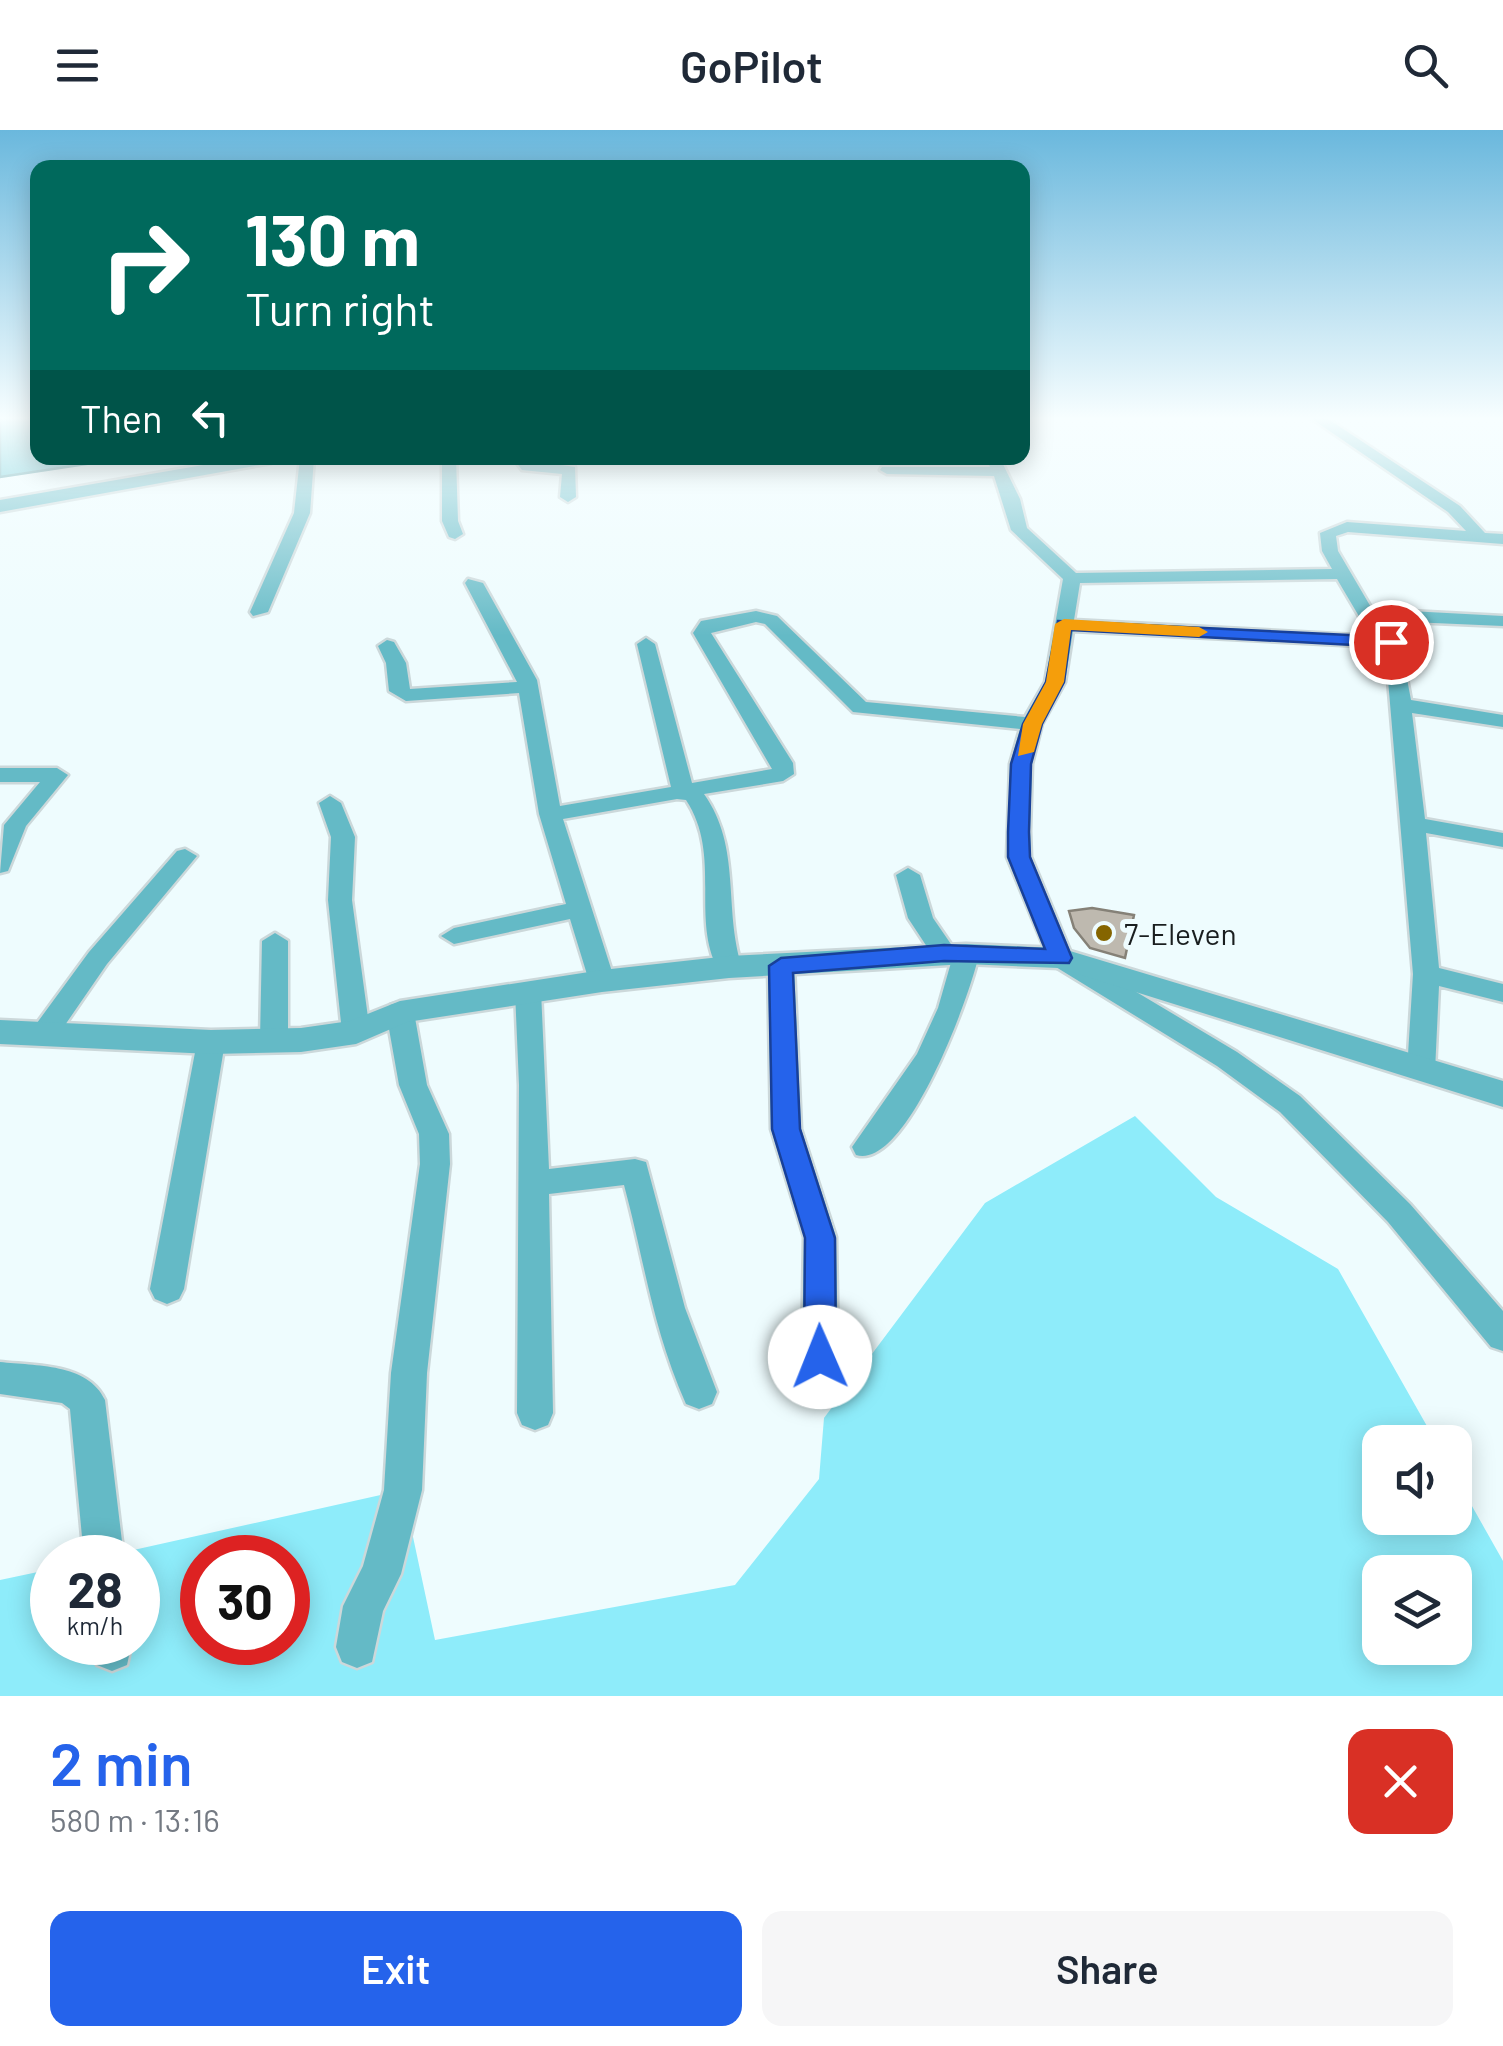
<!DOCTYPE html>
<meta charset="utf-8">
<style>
body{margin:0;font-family:Barlow,sans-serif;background:#f6f6f7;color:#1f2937;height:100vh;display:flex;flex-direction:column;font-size:38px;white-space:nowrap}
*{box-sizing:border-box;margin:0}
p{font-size:32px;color:#747a83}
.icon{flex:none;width:55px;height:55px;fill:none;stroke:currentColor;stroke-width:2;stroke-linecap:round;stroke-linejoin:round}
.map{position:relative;height:1566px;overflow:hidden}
.panel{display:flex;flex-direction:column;background:#fff;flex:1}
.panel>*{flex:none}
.banner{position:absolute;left:30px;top:30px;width:1000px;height:305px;border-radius:20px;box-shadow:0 5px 25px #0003;background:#00695c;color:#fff;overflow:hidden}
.controls{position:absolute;left:1362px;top:1295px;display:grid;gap:20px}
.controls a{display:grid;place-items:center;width:110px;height:110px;border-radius:20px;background:#fff;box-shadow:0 5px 25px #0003;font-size:50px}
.speed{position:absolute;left:30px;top:1405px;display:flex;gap:20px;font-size:50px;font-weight:700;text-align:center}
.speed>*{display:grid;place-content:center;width:130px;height:130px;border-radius:50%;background:#fff;box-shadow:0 5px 25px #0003;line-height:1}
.speed small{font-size:25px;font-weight:400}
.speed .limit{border:15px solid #d22;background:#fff;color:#111}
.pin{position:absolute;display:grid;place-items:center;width:85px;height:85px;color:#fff;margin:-42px;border:5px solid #fff;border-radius:50%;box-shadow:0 2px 10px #0007}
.me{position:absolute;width:110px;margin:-55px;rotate:359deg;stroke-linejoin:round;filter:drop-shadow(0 0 8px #0008)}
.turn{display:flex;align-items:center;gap:35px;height:210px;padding:0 50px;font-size:45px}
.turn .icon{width:130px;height:130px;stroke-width:2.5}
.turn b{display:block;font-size:70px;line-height:85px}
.then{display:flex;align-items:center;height:95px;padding:0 50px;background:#0003;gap:20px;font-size:38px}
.round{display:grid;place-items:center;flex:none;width:105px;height:105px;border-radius:20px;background:#f6f6f7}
.head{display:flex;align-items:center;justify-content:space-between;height:170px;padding:0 50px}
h1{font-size:60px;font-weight:600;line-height:75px;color:#2563eb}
.action{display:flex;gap:20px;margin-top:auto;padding:20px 50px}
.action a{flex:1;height:115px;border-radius:20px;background:#2563eb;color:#fff;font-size:40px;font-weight:600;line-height:115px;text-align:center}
.action a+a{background:#f6f6f7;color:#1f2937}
header{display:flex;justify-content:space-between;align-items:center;height:130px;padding:0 50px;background:#fff;font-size:45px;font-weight:600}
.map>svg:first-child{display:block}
.green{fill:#8eecfa;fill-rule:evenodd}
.water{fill:#4dbecd;stroke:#3d8e99;stroke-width:2.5}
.building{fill:#beb9af;stroke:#858177;stroke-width:2.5}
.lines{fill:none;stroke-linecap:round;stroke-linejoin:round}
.minor-casing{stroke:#ccd8da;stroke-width:5}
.tertiary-casing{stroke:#ccd8da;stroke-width:5}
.minor{fill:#64bac6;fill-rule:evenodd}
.tertiary{fill:#64bac6;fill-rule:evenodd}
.route{fill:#2563eb;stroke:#184099;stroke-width:2.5}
.slow{fill:#f59e0b}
.poi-dot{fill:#856500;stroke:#eefcfe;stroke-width:4}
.labels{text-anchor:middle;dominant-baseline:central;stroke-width:10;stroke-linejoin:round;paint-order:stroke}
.poi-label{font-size:30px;fill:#191e1f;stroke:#eefcfe;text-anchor:start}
</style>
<header><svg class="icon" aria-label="menu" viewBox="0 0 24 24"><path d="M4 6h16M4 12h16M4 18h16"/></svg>GoPilot<svg class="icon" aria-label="search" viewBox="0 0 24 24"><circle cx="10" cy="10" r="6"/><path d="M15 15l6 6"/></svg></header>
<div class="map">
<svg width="1503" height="1566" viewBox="0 0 1503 1566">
<rect width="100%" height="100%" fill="#eefcfe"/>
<path class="green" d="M1135,986L1216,1067L1338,1139L1436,1312H1380V1388H1455V1346L1503,1431V1566H0V1450L52,1439V1512H138V1428L102,1427L403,1360L435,1510L735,1455L819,1349L824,1288L985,1073ZM202,1428H288V1512H202ZM1380,1442H1455V1518H1380Z"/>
<path class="water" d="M0,287H37L38,328H126L0,347Z"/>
<path class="building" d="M1092,778L1134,785L1125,828L1090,818L1074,798L1069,781Z"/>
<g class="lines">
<defs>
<path id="minor" d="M1309,287H1325L1460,376L1485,403L1503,404V414L1348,402L1336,406L1338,421L1372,479L1503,486V496L1388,491L1400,512L1411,570L1503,585V597L1412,583L1425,689L1503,703V717L1426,703L1439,838L1503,854V872L1439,856L1435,941L1431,948H1411L1407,941L1413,844L1387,538L1380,517L1073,501L1065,552L1042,594L1032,634L1030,701L1031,727L1071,823L1237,922L1300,966L1410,1074L1503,1181V1221L1491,1217L1388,1092L1280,982L1217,936L1051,834L1007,727L1010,634L1020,599L853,582L765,494L756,492L711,503L793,633L794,644L783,651L704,664C742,718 723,778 742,837L738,843H720C689,791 723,726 686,670L677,669L563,689L615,851L611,857L602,860L589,851L570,789L454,814L441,806L454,798L566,774L539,684L519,563L406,571L389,561L386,533L378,516L387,510L394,512L406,533L410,559L517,552L465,453L468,449L483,453L537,550L560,676L671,657L637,514L646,508L655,514L692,653L772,639L693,503L701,491L756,481L777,486L866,572L1025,587L1045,552L1063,449L1011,400L994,346L887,344L880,340L882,337H990L986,328H1000L1020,369L1027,398L1076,443L1332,439L1322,421L1320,403L1347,392L1466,401L1448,382ZM1337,449L1360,488L1370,490L1375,506L1074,490L1080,453Z
M300,328H314L310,383L268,482L253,486L250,482L294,383Z
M442,328H456L458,391L463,404L455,409L449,407L442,391Z
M513,328L575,337L576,367L568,372L560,367L562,344L522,340Z
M0,638H57L68,645L26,696L8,741L0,743L4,695L40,652H0Z
M330,666L341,673L355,707L352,770L370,902L366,909H346L342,902L328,770L331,707L319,673Z
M185,719L197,726L107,834L54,911H34L30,904L34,897L89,822L177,721Z
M908,738L920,745L933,788L955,820L966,815L979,824C971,864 906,1041 856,1025L852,1017L917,924L938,878L952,829H935L908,788L896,745Z
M275,803L288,811V910L284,917H264L260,910L262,811Z
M781,827L794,836L801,999L836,1107L838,1227L832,1238L820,1243L808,1238L802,1227L804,1107L771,999L768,836Z
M528,852L537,854L541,861L549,1039L635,1029L646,1032L685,1178L717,1262L712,1274L699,1279L686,1274C652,1197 645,1133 624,1055L549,1064L553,1283L548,1295L535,1300L522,1295L517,1283L519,955L515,861L519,854Z
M400,872L410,875L414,882L427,955L449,1004L450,1034L427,1243L422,1360L401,1444L383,1481L372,1532L357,1538L342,1532L336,1517L343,1476L363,1436L384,1360L391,1243L420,1034L419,1004L399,955L386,882L390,875Z
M211,902L221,905L225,912L184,1159L179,1169L167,1174L155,1169L150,1159L197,912L201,905Z
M0,1232C35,1236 88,1233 105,1270L124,1428H84L70,1279L62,1273L0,1264Z
M90,1512H132L127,1535L112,1541L97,1535Z"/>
<path id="tertiary" d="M244,328H280L271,333L0,382V370Z
M966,814L1060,818L1503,951V977L1059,838L966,834L729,848L602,862L407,892L356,914L301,922L211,924L0,914V890L211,900L301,898L350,891L400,871L602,840L729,826Z"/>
</defs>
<use href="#minor" class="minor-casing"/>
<use href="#tertiary" class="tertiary-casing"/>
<use href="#minor" class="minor"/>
<use href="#tertiary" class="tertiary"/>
</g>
<linearGradient id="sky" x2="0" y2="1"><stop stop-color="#6ab8dd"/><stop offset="0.57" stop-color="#f7feff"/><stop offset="1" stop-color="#f7feff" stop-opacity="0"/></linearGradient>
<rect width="1503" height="506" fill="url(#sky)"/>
<path class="route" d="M1058,491L1391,507L1399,512L1391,517L1071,500L1064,552L1042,594L1031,634L1029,702L1030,727L1072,828L1069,833L944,831L793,843L800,999L835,1108L836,1227L832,1237L820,1241L809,1237L804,1227L805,1108L772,999L769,836L781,828L944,815L1045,819L1008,727V702L1011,634L1023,594L1046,552Z"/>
<path class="slow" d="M1064,489L1199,497L1208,502L1199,507L1071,500L1064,552L1042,594L1034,622L1018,626L1023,594L1046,552L1055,494Z"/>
<circle class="poi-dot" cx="1104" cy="803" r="10"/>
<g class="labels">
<g class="poi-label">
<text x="1124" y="803">7-Eleven</text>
</g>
</g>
</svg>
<div class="controls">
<a><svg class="icon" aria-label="sound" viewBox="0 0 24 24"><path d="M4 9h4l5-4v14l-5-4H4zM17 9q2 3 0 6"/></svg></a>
<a><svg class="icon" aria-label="layers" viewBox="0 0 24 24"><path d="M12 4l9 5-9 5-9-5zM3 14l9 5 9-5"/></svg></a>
</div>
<div class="speed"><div>28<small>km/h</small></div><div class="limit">30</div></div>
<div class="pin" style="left:1391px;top:512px;background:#d93025"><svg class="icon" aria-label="arrive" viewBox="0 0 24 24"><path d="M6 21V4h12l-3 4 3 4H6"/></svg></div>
<svg class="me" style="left:820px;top:1227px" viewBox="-20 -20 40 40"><circle r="19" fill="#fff"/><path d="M0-13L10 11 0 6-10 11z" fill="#2563eb"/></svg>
<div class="banner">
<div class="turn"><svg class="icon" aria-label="right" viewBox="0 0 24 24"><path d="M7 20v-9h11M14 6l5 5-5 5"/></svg><div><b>130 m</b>Turn right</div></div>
<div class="then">Then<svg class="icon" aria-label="left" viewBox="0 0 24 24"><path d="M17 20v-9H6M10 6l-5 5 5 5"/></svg></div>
</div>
</div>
<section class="panel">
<div class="head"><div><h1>2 min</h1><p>580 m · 13:16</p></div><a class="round" style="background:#d93025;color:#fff"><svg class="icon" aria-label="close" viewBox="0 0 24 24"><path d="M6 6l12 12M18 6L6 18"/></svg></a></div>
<div class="action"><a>Exit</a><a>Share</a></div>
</section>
